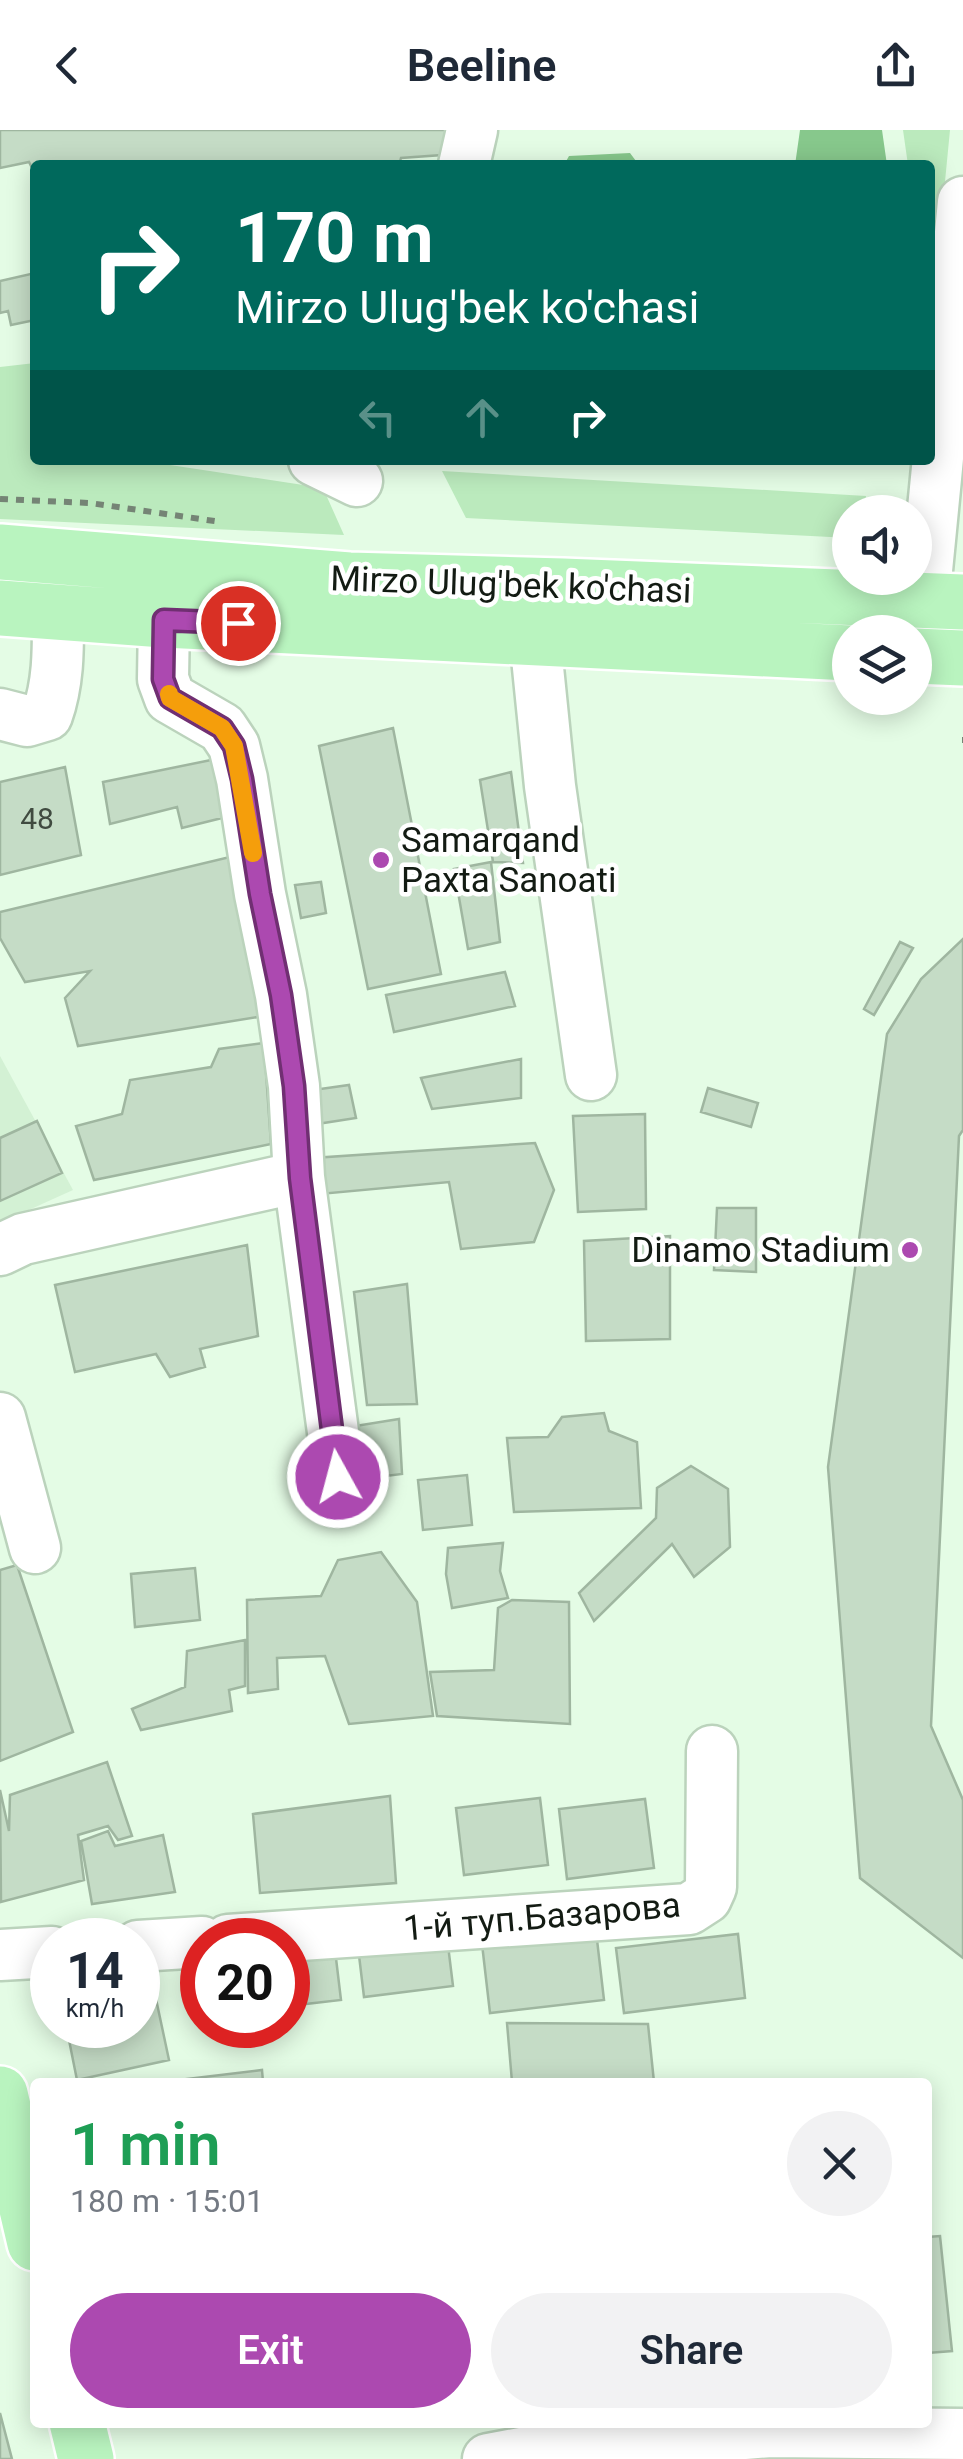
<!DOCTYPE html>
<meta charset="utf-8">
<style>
body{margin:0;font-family:Roboto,sans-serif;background:#f2f2f3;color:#1f2937;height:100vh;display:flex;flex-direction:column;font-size:38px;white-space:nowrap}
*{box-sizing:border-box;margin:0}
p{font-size:32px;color:#747a83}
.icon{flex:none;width:55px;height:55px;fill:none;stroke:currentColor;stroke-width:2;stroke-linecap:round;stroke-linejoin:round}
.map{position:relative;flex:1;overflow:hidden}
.details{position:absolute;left:30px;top:1948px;width:902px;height:350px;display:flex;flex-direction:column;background:#fff;border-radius:10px;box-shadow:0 5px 25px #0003}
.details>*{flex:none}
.banner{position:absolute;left:30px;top:30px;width:905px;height:305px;border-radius:10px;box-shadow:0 5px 25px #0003;background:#00695c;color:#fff;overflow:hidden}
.fabs{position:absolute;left:832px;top:365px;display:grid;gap:20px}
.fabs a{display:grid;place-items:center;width:100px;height:100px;border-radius:50%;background:#fff;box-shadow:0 5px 25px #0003;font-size:50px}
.speed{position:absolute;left:30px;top:1788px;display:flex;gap:20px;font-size:50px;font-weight:700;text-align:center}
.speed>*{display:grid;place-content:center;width:130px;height:130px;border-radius:50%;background:#fff;box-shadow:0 5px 25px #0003;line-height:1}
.speed small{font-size:25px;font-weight:400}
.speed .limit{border:15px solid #d22;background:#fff;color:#111}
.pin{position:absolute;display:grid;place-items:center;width:85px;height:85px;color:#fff;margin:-42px;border:5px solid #fff;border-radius:50%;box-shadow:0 2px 10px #0007}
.me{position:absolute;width:110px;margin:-55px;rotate:353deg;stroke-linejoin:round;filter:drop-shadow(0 0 8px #0008)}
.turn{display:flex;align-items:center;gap:35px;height:210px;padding:0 40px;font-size:45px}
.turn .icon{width:130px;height:130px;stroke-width:2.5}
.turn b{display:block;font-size:70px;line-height:85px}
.lanes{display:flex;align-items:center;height:95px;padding:0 40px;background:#0003;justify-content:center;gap:50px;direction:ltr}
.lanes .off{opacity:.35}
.round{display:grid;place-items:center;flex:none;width:105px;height:105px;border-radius:52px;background:#f2f2f3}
.headline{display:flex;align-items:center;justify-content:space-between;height:170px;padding:0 40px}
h1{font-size:60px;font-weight:600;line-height:75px;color:#1e9e55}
.cta{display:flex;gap:20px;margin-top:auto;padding:20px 40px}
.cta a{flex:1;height:115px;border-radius:60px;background:#ac49b0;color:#fff;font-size:40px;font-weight:600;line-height:115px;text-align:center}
.cta a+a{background:#f2f2f3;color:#1f2937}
header{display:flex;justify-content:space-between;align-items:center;height:130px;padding:0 40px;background:#fff;font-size:45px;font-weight:600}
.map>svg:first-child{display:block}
.built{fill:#d3f1d4}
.green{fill:#bbeabd}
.water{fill:#87c88c}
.building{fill:#c5dcc6;stroke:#9fb6a0;stroke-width:2.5}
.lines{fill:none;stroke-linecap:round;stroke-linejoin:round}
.minor-casing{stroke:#bbd3bc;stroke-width:55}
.major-casing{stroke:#fff;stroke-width:60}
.path{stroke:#758475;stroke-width:6;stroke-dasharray:8 8;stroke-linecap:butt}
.minor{stroke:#fff;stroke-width:50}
.major{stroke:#b9f4bf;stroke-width:55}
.route-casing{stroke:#702f72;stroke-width:25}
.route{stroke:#ac49b0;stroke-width:18}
.slow{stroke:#f59e0b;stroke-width:18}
.poi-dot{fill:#ac49b0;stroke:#fff;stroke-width:4}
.labels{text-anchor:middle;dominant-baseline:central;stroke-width:9;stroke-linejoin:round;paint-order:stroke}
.number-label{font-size:30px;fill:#404b40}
.street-label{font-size:35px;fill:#131b13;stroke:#fff}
.poi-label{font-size:35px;fill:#131b13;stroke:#fff;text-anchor:start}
</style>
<header><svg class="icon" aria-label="back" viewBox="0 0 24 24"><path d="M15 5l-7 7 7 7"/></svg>Beeline<svg class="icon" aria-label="share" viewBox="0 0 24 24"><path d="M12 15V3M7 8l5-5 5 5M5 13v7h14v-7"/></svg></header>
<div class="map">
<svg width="963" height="2329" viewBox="0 0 963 2329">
<rect width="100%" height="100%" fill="#e4fce5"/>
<path class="built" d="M0,926L73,1060L0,1093Z"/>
<path class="green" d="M903,0H950L930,206V35H908Z
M35,233V330H137L323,358L344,405L0,389V237Z
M442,341L866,366L865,382H850V408L466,388Z"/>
<path class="water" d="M800,0H882L887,35H795Z
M630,23L639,35H564L569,26Z"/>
<path class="building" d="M0,0H446L442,25L401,28L399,35H35V44L29,32L0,38Z
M35,143V190L11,195L8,181L0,183V151Z
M393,598L441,844L368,859L319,616Z
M216,629L222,688L182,698L177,677L110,694L103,652Z
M65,637L81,725L0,745V652Z
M511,642L523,733L493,732L480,650Z
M234,726L264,886L78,916L65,868L90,841L25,852L0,808V782Z
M491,732L500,812L468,819L454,739Z
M321,752L326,783L301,788L295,755Z
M963,809V1000L959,1006L931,1596L963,1670V1828L860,1748L828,1337L887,904L921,849Z
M900,812L913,818L874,885L864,879Z
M505,842L515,876L394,902L386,865Z
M264,913L271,1014L94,1050L76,996L122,984L130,950L211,937L219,919Z
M521,929V968L432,979L421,948Z
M349,955L356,988L317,994L313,960Z
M708,958L758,973L751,997L701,982Z
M645,984L646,1079L578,1082L573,986Z
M37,991L62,1043L0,1071V1008Z
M535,1013L554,1060L534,1112L461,1119L449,1052L320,1064L313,1028Z
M717,1078H756V1142L714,1140Z
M670,1106V1209L586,1211L584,1111Z
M247,1115L258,1206L200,1219L205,1237L170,1247L156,1224L75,1242L55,1155Z
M407,1154L417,1274L367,1275L354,1162Z
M604,1283L609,1301L637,1312L641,1378L514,1382L507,1308L548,1307L562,1287Z
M399,1289L402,1344L353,1350L349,1297Z
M691,1336L728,1359L730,1417L694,1447L672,1414L594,1491L579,1463L656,1388L657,1358Z
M467,1345L472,1395L423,1400L418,1350Z
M503,1413L500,1441L508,1468L452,1478L446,1444L448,1418Z
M381,1422L417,1472L433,1586L349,1594L325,1526L277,1528L278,1559L248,1563L247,1470L321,1466L338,1430Z
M17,1435L73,1602L0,1631V1440Z
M195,1438L200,1490L135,1497L131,1444Z
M512,1470L569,1472L570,1594L437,1586L430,1542L494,1540L498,1478Z
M245,1510V1556L229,1560L232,1581L141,1600L132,1579L185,1557L187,1521Z
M107,1632L132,1706L118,1710L108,1696L78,1705L84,1750L1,1772L0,1660L9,1701L10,1665Z
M390,1666L396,1753L260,1763L253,1684Z
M540,1668L548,1735L464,1745L456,1678Z
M645,1669L654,1738L567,1749L559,1679Z
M108,1701L115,1716L163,1705L175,1762L92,1774L81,1711Z
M596,1801L604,1870L490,1883L482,1814Z
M738,1804L745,1868L624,1883L616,1818Z
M447,1807L453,1856L364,1867L358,1817Z
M335,1820L341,1870L288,1876V1826Z
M146,1822L169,1930L77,1950L66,1895H138V1824Z
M507,1893L648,1894L654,1952H512Z
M262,1940L263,1952H162Z
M940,2106L952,2221L928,2223V2107Z
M0,2283L12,2329H0Z"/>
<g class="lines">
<defs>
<path id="minor" d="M464,35L472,0
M314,330L357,351
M924,471L963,72
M164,490L163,549L170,568L222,598L234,616L242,649L260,764L281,865L294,956L299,1047L339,1347
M535,508L550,656L591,945
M0,584L27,591L47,585C59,551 58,517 58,482
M0,1120L23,1109L299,1047
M0,1288L35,1418
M228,1810L689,1779L706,1768L711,1757L712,1621
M138,1816L202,1812
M0,1825L52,1822
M488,2329L537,2320L771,2302L963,2304"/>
<path id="major" d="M0,422L349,450L563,456L963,472
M0,478L164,490L850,523
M915,526L963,528
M0,1964L35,2113
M77,2292L86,2329"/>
</defs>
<use href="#minor" class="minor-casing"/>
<use href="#major" class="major-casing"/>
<path class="path" d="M0,369L90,373L221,392
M962,610H963"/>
<use href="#minor" class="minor"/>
<use href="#major" class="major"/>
</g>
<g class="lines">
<defs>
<path id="route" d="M238,493L164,490L163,549L170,568L222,598L234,616L242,649L260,764L281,865L294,956L300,1048L338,1347"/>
</defs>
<use href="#route" class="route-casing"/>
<use href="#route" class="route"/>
<path class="slow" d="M169,564L170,568L222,598L234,616L253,723"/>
</g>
<g class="poi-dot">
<circle cx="381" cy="730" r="10"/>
<circle cx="910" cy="1120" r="10"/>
</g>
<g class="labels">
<g class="number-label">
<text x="37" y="688">48</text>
</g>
<g class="street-label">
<text transform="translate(511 455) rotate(2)">Mirzo Ulug'bek ko'chasi</text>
<text transform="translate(542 1787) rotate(-5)">1-й туп.Базарова</text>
</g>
<g class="poi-label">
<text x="401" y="710">Samarqand<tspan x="401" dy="40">Paxta Sanoati</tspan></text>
<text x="890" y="1120" text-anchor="end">Dinamo Stadium</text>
</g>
</g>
</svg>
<div class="fabs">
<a><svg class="icon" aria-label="sound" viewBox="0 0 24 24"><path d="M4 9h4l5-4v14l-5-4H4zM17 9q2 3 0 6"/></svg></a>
<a><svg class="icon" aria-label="layers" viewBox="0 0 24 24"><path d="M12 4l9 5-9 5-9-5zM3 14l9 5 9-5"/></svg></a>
</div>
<div class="speed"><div>14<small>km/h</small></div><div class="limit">20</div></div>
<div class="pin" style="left:238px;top:493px;background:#d93025"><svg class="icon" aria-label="arrive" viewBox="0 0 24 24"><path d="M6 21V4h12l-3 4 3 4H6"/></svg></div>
<svg class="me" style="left:338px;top:1347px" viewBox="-20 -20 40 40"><circle r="17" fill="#ac49b0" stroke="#fff" stroke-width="3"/><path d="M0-11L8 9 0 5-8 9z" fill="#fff"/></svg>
<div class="banner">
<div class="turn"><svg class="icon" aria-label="right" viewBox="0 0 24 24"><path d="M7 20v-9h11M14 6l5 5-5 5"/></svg><div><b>170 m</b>Mirzo Ulug'bek ko'chasi</div></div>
<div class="lanes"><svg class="icon off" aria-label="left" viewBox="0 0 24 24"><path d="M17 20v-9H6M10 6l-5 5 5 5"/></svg><svg class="icon off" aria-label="ahead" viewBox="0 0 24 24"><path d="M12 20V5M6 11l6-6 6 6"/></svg><svg class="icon" aria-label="right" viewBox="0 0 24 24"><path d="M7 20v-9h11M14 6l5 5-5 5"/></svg></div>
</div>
<section class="details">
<div class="headline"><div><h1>1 min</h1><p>180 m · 15:01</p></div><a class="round"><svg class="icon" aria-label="close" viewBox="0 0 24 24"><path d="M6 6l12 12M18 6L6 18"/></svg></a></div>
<div class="cta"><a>Exit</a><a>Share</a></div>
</section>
</div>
